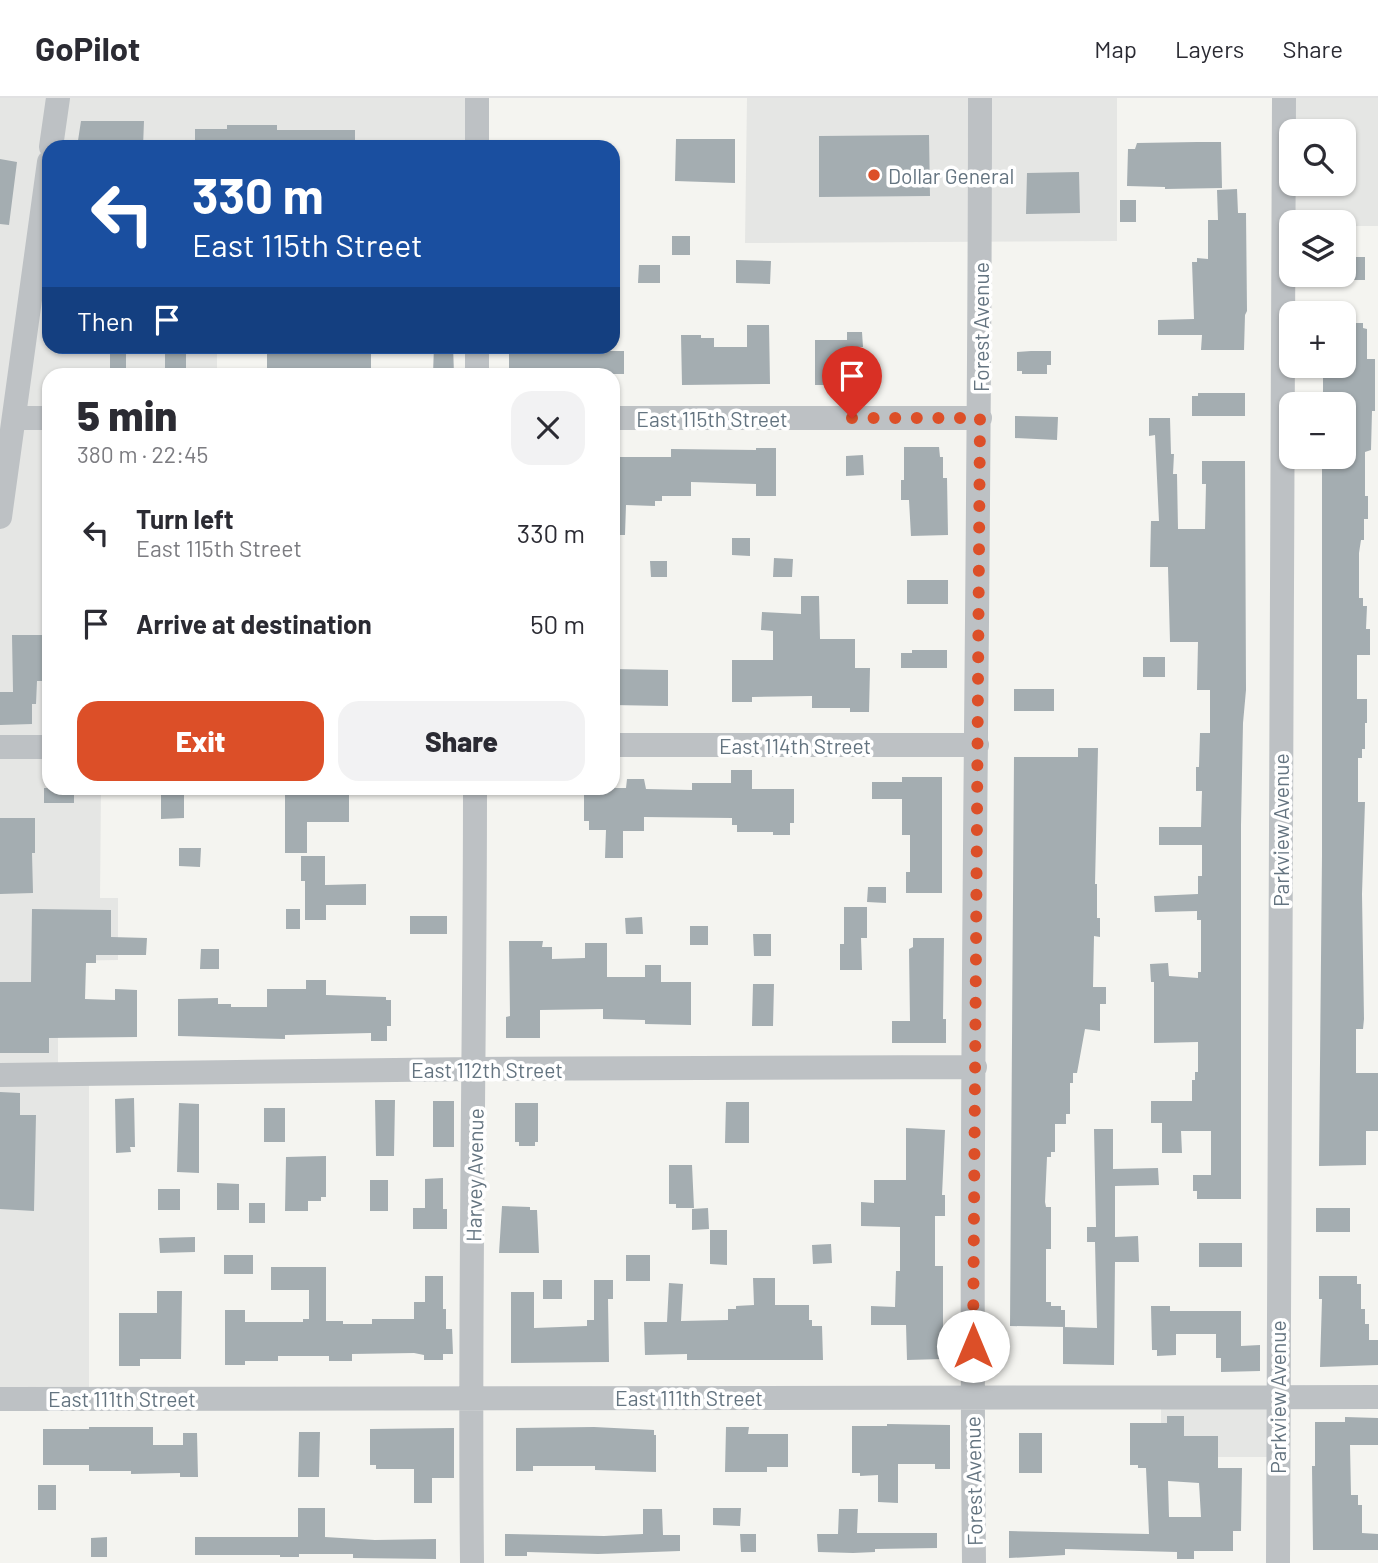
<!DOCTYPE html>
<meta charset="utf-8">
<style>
body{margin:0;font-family:Barlow,sans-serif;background:#f2f2f3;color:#2b2b33;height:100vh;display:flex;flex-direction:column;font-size:26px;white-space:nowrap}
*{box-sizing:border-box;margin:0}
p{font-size:23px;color:#7c7c81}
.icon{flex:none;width:38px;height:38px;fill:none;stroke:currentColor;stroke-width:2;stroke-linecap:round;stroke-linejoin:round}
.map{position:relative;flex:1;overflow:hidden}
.side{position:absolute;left:42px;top:270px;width:578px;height:427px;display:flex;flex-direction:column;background:#fff;border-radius:21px;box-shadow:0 2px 5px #0004}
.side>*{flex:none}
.guide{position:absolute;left:42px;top:42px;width:578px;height:214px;border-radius:21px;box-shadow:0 2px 5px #0004;background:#1a4fa0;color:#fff;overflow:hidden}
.buttons{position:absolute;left:1279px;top:21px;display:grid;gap:14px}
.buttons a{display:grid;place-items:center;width:77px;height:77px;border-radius:14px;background:#fff;box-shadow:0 2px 5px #0004;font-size:35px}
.pin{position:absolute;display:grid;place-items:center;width:60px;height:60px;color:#fff;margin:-72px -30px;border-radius:50% 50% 50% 0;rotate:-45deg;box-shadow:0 0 7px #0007}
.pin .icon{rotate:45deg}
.me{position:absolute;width:77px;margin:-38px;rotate:0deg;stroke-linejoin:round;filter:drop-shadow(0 0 5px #0008)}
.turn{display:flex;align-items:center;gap:24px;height:147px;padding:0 35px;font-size:32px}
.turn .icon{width:91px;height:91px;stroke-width:2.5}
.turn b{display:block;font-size:49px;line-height:60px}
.then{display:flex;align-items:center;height:66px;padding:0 35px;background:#0003;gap:14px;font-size:26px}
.round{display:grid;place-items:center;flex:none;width:74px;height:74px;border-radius:21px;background:#f2f2f3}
.head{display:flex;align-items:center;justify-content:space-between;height:119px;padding:0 35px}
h1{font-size:42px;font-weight:800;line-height:52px}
.action{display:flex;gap:14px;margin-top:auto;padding:14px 35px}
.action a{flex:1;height:80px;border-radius:21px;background:#dc4f28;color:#fff;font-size:28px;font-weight:800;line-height:80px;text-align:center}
.action a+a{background:#f2f2f3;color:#2b2b33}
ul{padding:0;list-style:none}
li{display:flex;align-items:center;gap:21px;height:91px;padding:0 35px}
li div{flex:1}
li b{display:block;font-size:26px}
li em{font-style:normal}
header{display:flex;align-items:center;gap:42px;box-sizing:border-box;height:98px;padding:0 35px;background:#fff;border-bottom:2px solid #e1e1e2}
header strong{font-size:33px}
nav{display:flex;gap:38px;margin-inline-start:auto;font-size:24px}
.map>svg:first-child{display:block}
.built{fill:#e5e6e4;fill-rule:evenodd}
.building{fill:#a4adb1;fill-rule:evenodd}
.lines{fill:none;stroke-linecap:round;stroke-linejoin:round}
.minor{stroke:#bdc1c4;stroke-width:24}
.route{stroke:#dc4f28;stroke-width:12;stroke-dasharray:0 21.6}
.poi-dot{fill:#dc4f28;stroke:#fff;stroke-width:2.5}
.labels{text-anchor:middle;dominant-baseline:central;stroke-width:7;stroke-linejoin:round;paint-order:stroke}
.poi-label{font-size:21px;fill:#647480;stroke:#fff;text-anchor:start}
.street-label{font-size:21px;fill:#647480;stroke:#fff}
</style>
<header>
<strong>GoPilot</strong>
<nav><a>Map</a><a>Layers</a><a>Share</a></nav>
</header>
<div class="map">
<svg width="1378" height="1465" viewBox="0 0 1378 1465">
<rect width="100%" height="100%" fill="#f4f4f0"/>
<path class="built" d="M0,0H477V49H49V248L217,249V276H49V690H101L100,800H118V862L58,863V976H89V1300L0,1301Z
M747,0H1117V143L745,145Z
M1284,0H1378V128H1344V124H1292ZM1292,33H1344V86H1292Z
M1161,1299H1277V1359H1161Z"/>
<path class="building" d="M81,23H144L143,49H77Z
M227,27H277V32H355V49H195V31H227Z
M929,37L930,98L819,99V38Z
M676,41H735V85L675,83Z
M1197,44H1221L1222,90L1165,91V89L1127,88L1128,51H1135L1137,45Z
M0,61L17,64L9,127L0,126Z
M1079,74L1080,115L1026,116L1027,75Z
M1237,91L1238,115H1246L1247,213L1245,217L1244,252H1201L1202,237H1158V222L1194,221L1192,164H1197V160L1208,161V122H1218L1217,92Z
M1120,102H1136V124H1120Z
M672,138H690V157H672Z
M1344,159H1365V182H1344Z
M736,162L771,163L770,186L736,185Z
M639,167H660V185H638Z
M1344,225H1363V230L1367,231V261H1375V313H1372L1371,352L1365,354V398H1368V421H1364V442H1361L1359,455V500H1363V508H1367L1366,531H1370V557H1357V601H1367V625H1365V651H1362V660H1358V704H1365L1362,796L1364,921L1363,931H1356V975H1378V1033H1366V1067L1319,1068L1322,758V363H1344V306H1323V268H1344Z
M747,227H769L770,286L682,287L681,237H701V240H714V249H747Z
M847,234H862L863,249H859V295H841V287H815V242H847Z
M352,248H371V276H267V251Z
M434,248H453L454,276H433Z
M575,248H597V253H624V276H509V252H575Z
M1031,253H1051V267H1047V276H1022V273H1017V254Z
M110,254H126V271H110Z
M165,255H186V276H165Z
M1198,295H1245V318H1192V298H1198Z
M1015,318L1058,319L1057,342L1015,340Z
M1149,320H1170L1171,356H1174L1173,376H1177L1178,431H1205L1206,386H1202V363H1245L1246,592L1243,625L1241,727V1101H1197V1093H1193V1077H1211V1033H1181L1182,1055H1162V1025H1151V1003H1192V982H1195V974H1198V944L1154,945V884H1151L1150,866L1168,865L1169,878L1198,880V874H1201V822H1197V813L1155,814L1154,798L1198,796V778H1202V747H1159V729H1201L1202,693H1196V669H1199L1200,635H1210V592H1197L1198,544H1170L1168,469H1150L1151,423H1159L1155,337L1149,338Z
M904,349H939L940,359H943V380H947L948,437L911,438L909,402H901V382H904Z
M756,350H776V398H756V386L691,384V398H662V403H655V408L626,407L625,437H612V359H671V351L756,352Z
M863,357L864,377L846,378V358Z
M732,440H750V458L732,457Z
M774,460L793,461L792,479H773Z
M650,463H667V479H651Z
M907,482H948V506H907Z
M801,498H819L820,541H855V570H870L869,614H850V610H812V598L752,599V604H732V562H773V533L761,532L762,514L801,516Z
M12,537H49V583H37L36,606H32V626L0,627V594H13Z
M912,552H947V570H901V555H912Z
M1143,559H1165V579H1143Z
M612,571L668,572V608L612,607Z
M1014,591H1054V613H1014Z
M1078,650H1098L1095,786H1097V820H1100V839L1094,838L1093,889H1106V906H1100V933L1085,931L1077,975H1073V985H1070V1016H1066V1026H1055V1054H1051V1059H1047L1045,1104L1046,1109H1051V1151H1046V1204H1051V1208H1061V1212H1065V1229L1010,1228L1014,659H1078Z
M731,672H752V691H794V725H790V737H773V734H737V727H732V720L644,719V733H623V760H605L606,732H589V723H584V690H626L627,681H644L646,691L692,692V685H731Z
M902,679H942V795H906V774H910V737H902V701H872V684H902Z
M44,690H74V705H44Z
M161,690H184V720L161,721Z
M285,690H349V724H307V755H285Z
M0,720H35V755H32L33,795L0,796Z
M179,750H201L200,769L179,768Z
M301,758H325V787L366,786V807H326V822H305V783H301Z
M868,789H886V805L867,804Z
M844,809H867V840H861L862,872H840V846H844Z
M32,811L111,812V839L147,840L146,857H96V865H86L85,901L115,902V891L137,892V939L49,940V955H0V884H31Z
M286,811H300V831H286Z
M410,818H447V836H410Z
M642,819L643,836H626L625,820Z
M690,828H708V847H690Z
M753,836H771V858H754Z
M913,840H944L943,921H946V945H892V923H910L909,851L913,849Z
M509,843H543L542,849H552V861L585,860V845H607V879H645V867H661V884H691V927L645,926V922L603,921V911L540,912V940H506V919L510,918Z
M201,851H219V871H200Z
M306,882H326V897L386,899V902H391V928H387V943H371V935L285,937V941L178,938V901L218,900V906H231V909H267V891H306Z
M753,886H774L773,928H752Z
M0,994L20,995V1017H36L34,1113L0,1111Z
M134,1000L135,1049H130L131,1054L116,1055L115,1001Z
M375,1002H395L394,1058H376Z
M433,1003H454V1049H433Z
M726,1004H749V1045H725Z
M179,1005L199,1006V1075L177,1074Z
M515,1005H538V1044H535V1048H519V1044H515Z
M264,1010H285V1044H264Z
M906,1030L945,1032L942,1097H945V1118H935V1168H943V1261L907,1262L906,1227H871V1208L895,1209L896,1173H900V1129L861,1128V1104L874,1105V1082H906Z
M1094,1031H1113V1071L1158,1070L1159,1087L1115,1088V1139L1138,1138L1139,1164H1115L1114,1267L1063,1266V1229L1097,1230L1095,1144H1087V1129H1096Z
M326,1058V1099H321V1103H308V1113H285L286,1059Z
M669,1067H692L694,1110H676V1106H669Z
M443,1080V1111H447V1131H413V1110H425V1081Z
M370,1082H388V1113H370Z
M217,1085L239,1086V1112H217Z
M158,1091H180V1112H158Z
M249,1105H265V1125H249Z
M502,1108L530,1109V1112H537L539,1155H499Z
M708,1110L709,1131L692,1132V1111Z
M1316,1110H1350V1134H1316Z
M710,1132H727V1167L710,1166Z
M195,1139V1154L160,1155L159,1140Z
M1199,1145H1242V1169H1199Z
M831,1146L832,1165L813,1166L812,1147Z
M224,1157H253V1176H224Z
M626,1157H650V1183H626Z
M271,1169H326V1223H343V1226H372V1221H414V1204H425V1178H443V1211H446V1231H452L453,1256H443V1262H424V1257L414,1255L352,1256V1263H329V1258H278V1263H245V1267H225V1212H245V1224H303V1221H309V1192H271Z
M1319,1178H1357V1186H1361V1211H1365V1226H1369V1242H1378V1267L1320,1269L1322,1201H1319Z
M753,1180H775V1207H809V1222H812V1228H822L823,1262H687V1256L645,1257L644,1224H667L669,1185L683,1186L681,1223L728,1222V1211H736V1208L754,1207Z
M543,1182H562V1201H543Z
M594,1182H613V1201H608L609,1264L511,1265V1194H534V1230L587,1228V1222H594Z
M157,1193H182L181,1261H140V1268H119V1215H157Z
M1151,1208H1170V1213H1241V1248L1260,1247V1273L1221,1274V1260H1216V1236H1176V1257L1157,1258V1252H1152Z
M1167,1318H1184V1338H1218V1370H1242L1241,1433H1233V1453H1194V1461H1177V1454L1065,1451V1457L1009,1460V1433L1149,1436L1146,1370H1138V1367H1130V1325H1167ZM1168,1383L1199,1385L1201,1419H1169Z
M1345,1319L1378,1320V1347H1350L1351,1397H1358V1407H1362V1435L1378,1436V1452H1313L1312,1368H1315V1324H1345Z
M887,1326L950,1327V1371H935V1366H898V1405L878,1404V1377L860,1378V1375H852V1328H887Z
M89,1329H153V1347H183V1335H197L198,1379H180V1375L131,1376V1373H89V1367H43V1331H89Z
M594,1329L654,1332V1337H656V1374L595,1372V1368H533V1373H516V1330Z
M726,1329H749L748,1336H788V1369H767V1374H725Z
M454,1330V1380H432V1405H414V1371H376V1367H370V1331Z
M299,1334H320L319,1379H298Z
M1019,1335H1042V1375H1019Z
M38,1387H56V1412H38Z
M298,1410H325V1439L375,1442L436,1441V1461L353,1460V1456H299V1459H280V1457H195V1439H298Z
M713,1410H741L740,1428L713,1427Z
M643,1411H662L663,1437H680V1453L598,1456L527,1454V1458H505V1436L604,1438L643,1436Z
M839,1411H858L857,1435H937V1450L875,1451V1454L853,1455L818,1454L817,1436H838Z
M740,1436H756V1454H741Z
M107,1439V1459H91V1440Z"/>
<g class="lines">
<path class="minor" d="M477,0V49
M51,49L58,0
M477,248V276
M15,320H49
M612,320H980
M0,419L49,64
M612,647H977
M0,649H49
M0,977L475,971L975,969
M0,1301L1378,1299
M472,1465C469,1207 475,948 475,690
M974,1465C969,977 980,488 980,0
M1278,1465L1284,0"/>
</g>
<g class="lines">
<path class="route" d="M852,320H980L973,1248"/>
</g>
<circle class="poi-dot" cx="874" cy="77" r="7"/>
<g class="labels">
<g class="poi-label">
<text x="888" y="77">Dollar General</text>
</g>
<g class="street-label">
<text transform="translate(980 229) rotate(-90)">Forest Avenue</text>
<text x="712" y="320">East 115th Street</text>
<text x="795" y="647">East 114th Street</text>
<text transform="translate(1280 732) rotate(-90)">Parkview Avenue</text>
<text x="487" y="971">East 112th Street</text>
<text transform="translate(474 1077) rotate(-89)">Harvey Avenue</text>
<text x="689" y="1299">East 111th Street</text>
<text transform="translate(1277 1299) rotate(-90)">Parkview Avenue</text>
<text x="122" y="1300">East 111th Street</text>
<text transform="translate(973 1383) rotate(-91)">Forest Avenue</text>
</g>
</g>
</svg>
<div class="buttons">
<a><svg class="icon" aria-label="search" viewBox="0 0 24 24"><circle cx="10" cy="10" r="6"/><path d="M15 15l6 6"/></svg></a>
<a><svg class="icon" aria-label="layers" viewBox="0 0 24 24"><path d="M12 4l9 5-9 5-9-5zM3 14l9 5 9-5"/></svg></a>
<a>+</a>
<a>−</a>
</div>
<div class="pin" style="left:852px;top:320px;background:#d93025"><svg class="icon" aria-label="arrive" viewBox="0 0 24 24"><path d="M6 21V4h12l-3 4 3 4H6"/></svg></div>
<svg class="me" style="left:973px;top:1248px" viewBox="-20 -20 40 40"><circle r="19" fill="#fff"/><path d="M0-13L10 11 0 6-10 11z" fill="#dc4f28"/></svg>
<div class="guide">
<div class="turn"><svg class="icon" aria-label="left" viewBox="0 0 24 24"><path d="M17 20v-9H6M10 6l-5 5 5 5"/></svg><div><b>330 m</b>East 115th Street</div></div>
<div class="then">Then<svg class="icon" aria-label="arrive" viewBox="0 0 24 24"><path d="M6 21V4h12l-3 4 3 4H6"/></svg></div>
</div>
<section class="side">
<div class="head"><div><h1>5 min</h1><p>380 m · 22:45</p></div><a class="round"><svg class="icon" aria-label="close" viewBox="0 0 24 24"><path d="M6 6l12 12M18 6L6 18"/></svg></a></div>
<ul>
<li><svg class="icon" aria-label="left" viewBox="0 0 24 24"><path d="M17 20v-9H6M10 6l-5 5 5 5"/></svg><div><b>Turn left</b><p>East 115th Street</p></div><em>330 m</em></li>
<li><svg class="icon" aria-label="arrive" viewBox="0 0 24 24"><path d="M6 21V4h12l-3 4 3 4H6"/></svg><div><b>Arrive at destination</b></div><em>50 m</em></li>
</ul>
<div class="action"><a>Exit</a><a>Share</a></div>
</section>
</div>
